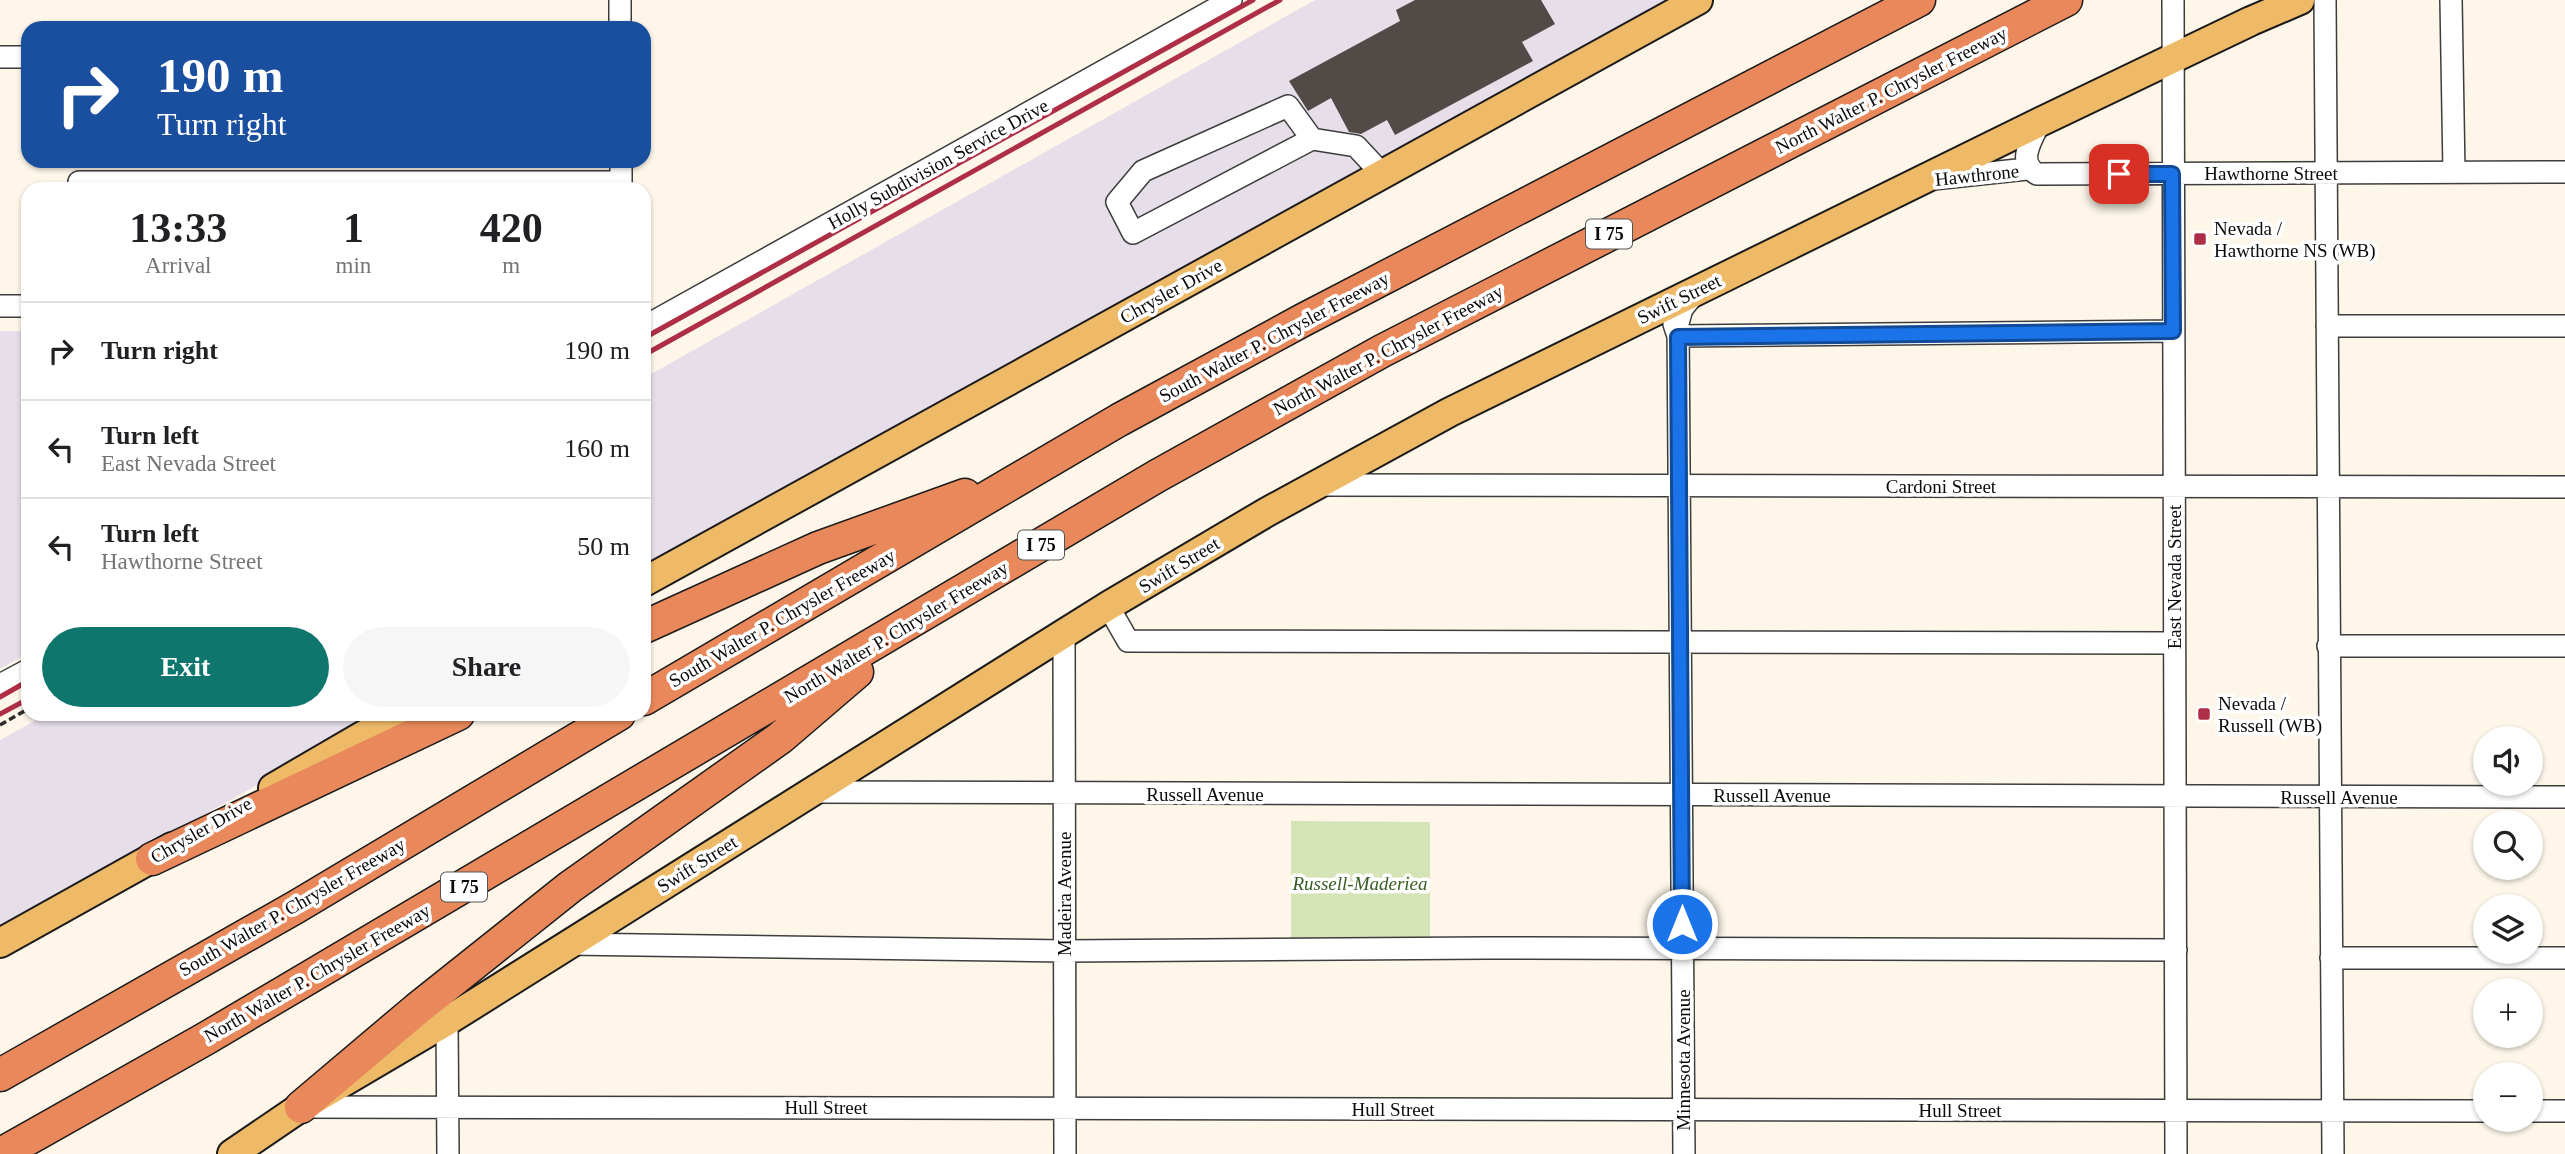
<!DOCTYPE html>
<meta charset="utf-8">
<style>
body{margin:0;font-family:"Times New Roman",serif;background:#f6f6f6;color:#202124;height:100vh;display:flex;flex-direction:column;font-size:26px;white-space:nowrap}
*{box-sizing:border-box;margin:0}
p{font-size:23px;color:#757577}
.icon{flex:none;width:38px;height:38px;fill:none;stroke:currentColor;stroke-width:2;stroke-linecap:round;stroke-linejoin:round}
.map{position:relative;flex:1;overflow:hidden}
.sheet{position:absolute;left:21px;top:182px;width:630px;height:539px;display:flex;flex-direction:column;background:#fff;border-radius:21px;box-shadow:0 2px 5px #0004}
.sheet>*{flex:none}
.hud{position:absolute;left:21px;top:21px;width:630px;height:147px;border-radius:21px;box-shadow:0 2px 5px #0004;background:#1a4fa0;color:#fff;overflow:hidden}
.buttons{position:absolute;left:2473px;top:726px;display:grid;gap:14px}
.buttons a{display:grid;place-items:center;width:70px;height:70px;border-radius:50%;background:#fff;box-shadow:0 2px 5px #0004;font-size:35px}
.pin{position:absolute;display:grid;place-items:center;width:60px;height:60px;color:#fff;margin:-30px;border-radius:14px;box-shadow:0 4px 10px #0006}
.me{position:absolute;width:77px;margin:-38px;rotate:0deg;stroke-linejoin:round;filter:drop-shadow(0 0 5px #0008)}
.turn{display:flex;align-items:center;gap:24px;height:147px;padding:0 21px;font-size:32px}
.turn .icon{width:91px;height:91px;stroke-width:2.5}
.turn b{display:block;font-size:49px;line-height:60px}
.eta{display:flex;justify-content:space-evenly;align-items:center;height:119px;text-align:center}
.eta b{font-size:42px;font-weight:600;line-height:49px}
.button{display:flex;gap:14px;margin-top:auto;padding:14px 21px}
.button a{flex:1;height:80px;border-radius:42px;background:#0f766e;color:#fff;font-size:28px;font-weight:600;line-height:80px;text-align:center}
.button a+a{background:#f6f6f6;color:#202124}
ul{padding:0;list-style:none}
li{display:flex;align-items:center;gap:21px;height:98px;padding:0 21px;border-top:2px solid #e0e0e0}
li div{flex:1}
li b{display:block;font-size:26px}
li em{font-style:normal}
.map>svg:first-child{display:block}
.industrial{fill:#e6dee9}
.green{fill:#d5e4b6}
.building{fill:#524a47}
.lines{fill:none;stroke-linecap:round;stroke-linejoin:round}
.minor-casing{stroke:#3d3d3d;stroke-width:24}
.major-casing{stroke:#1b1b1b;stroke-width:32}
.highway-casing{stroke:#1b1b1b;stroke-width:35}
.path{stroke:#2c2c2c;stroke-width:3.5;stroke-dasharray:7 3.5;stroke-linecap:butt}
.minor{stroke:#fff;stroke-width:21}
.major{stroke:#eeba68;stroke-width:28}
.highway{stroke:#e9885b;stroke-width:32}
.rail{stroke:#ae2e46;stroke-width:5}
.route-casing{stroke:#114b97;stroke-width:18}
.route{stroke:#1a73e8;stroke-width:12}
.poi-dot{fill:#ae2e46;stroke:#fff;stroke-width:2.5}
.labels{text-anchor:middle;dominant-baseline:central;stroke-width:7;stroke-linejoin:round;paint-order:stroke}
.shield{fill:#fff;stroke:#545454;stroke-width:2}
.shield-label{font-size:18px;font-weight:bold;fill:#0a0a0a}
.street-label{font-size:19px;fill:#0a0a0a;stroke:#fff}
.poi-label{font-size:19px;fill:#0a0a0a;stroke:#fff;text-anchor:start}
.park-label{font-size:19px;font-style:italic;fill:#355c21;stroke:#fff}
</style>
<div class="map">
<svg width="2565" height="1154" viewBox="0 0 2565 1154">
<rect width="100%" height="100%" fill="#fdf6e9"/>
<path class="industrial" d="M1315,0H1670L644,570V378Z
M0,331H28V653L0,669Z
M47,714H385L0,928V740Z"/>
<path class="green" d="M1291,821L1430,822V945H1291Z"/>
<path class="building" d="M1415,0H1541L1555,24L1522,42L1533,61L1395,135L1387,120L1361,134L1349,132L1331,98L1308,111L1289,81L1400,21L1396,10Z"/>
<g class="lines">
<defs>
<path id="minor" d="M620,0V28
M2173,0L2176,1154
M2325,0L2333,1154
M2451,0L2454,172
M0,57H28
M2040,122C2032,139 2016,162 2037,174L2565,172
M1312,139L1288,106L1143,171L1117,202L1133,233L1312,139L1356,146L1383,175
M621,161V189
M1933,179L2027,169L2031,170
M79,182H621
M0,306H28
M1674,324L1678,336L2173,331
M2327,326H2565
M644,327L1231,0
M1318,485L2565,487
M1108,606L1128,641L2174,643
M1064,634L1065,1154
M2328,646H2565
M0,685L28,670
M811,792L2565,797
M569,944L1064,951L1487,948L2176,950
M2331,958H2565
M447,1021L448,1154
M301,1107L2485,1111
M2530,1111H2565
M1684,1154L1678,323L1682,309L1695,293"/>
<path id="major" d="M644,582L1698,0
M273,788L400,714
M0,943L172,847
M232,1154L301,1107L447,1021L1108,606L1267,512L1450,412L2040,122L2251,21L2300,0"/>
<path id="highway" d="M644,627L818,548L965,495
M644,699L1119,420L1303,320L1919,0
M152,859L458,714
M0,1075L296,907L619,714
M301,1107L417,1009L570,887L780,738L857,672
M1,1154L205,1039L1157,476L1382,351L2066,0"/>
</defs>
<use href="#minor" class="minor-casing"/>
<use href="#major" class="major-casing"/>
<use href="#highway" class="highway-casing"/>
<path class="path" d="M0,725L28,709"/>
<use href="#minor" class="minor"/>
<use href="#major" class="major"/>
<use href="#highway" class="highway"/>
<path class="rail" d="M644,338L1253,0
M644,355L1280,0
M0,697L28,681
M0,714L28,699"/>
</g>
<g class="lines">
<defs>
<path id="route" d="M1682,924L1678,337L2173,331L2172,174H2119"/>
</defs>
<use href="#route" class="route-casing"/>
<use href="#route" class="route"/>
</g>
<g class="poi-dot">
<rect x="2193" y="232" width="14" height="14" rx="3.5"/>
<rect x="2197" y="707" width="14" height="14" rx="3.5"/>
</g>
<g class="labels">
<g class="shield">
<rect x="1586" y="219.5" width="46" height="29" rx="5"/>
<rect x="1018" y="530.5" width="46" height="29" rx="5"/>
<rect x="441" y="872.5" width="46" height="29" rx="5"/>
</g>
<g class="shield-label">
<text x="1609" y="234">I 75</text>
<text x="1041" y="545">I 75</text>
<text x="464" y="887">I 75</text>
</g>
<g class="street-label">
<text transform="translate(1891 90) rotate(-27)">North Walter P. Chrysler Freeway</text>
<text transform="translate(938 164) rotate(-29)">Holly Subdivision Service Drive</text>
<text x="2271" y="173">Hawthorne Street</text>
<text transform="translate(1977 175) rotate(-6)">Hawthrone</text>
<text transform="translate(1171 291) rotate(-29)">Chrysler Drive</text>
<text transform="translate(1679 299) rotate(-26)">Swift Street</text>
<text transform="translate(1274 337) rotate(-28)">South Walter P. Chrysler Freeway</text>
<text transform="translate(1388 350) rotate(-28)">North Walter P. Chrysler Freeway</text>
<text x="1941" y="486">Cardoni Street</text>
<text transform="translate(1179 565) rotate(-31)">Swift Street</text>
<text transform="translate(2174 577) rotate(-90)">East Nevada Street</text>
<text transform="translate(782 618) rotate(-30)">South Walter P. Chrysler Freeway</text>
<text transform="translate(896 632) rotate(-31)">North Walter P. Chrysler Freeway</text>
<text x="1205" y="794">Russell Avenue</text>
<text x="1772" y="795">Russell Avenue</text>
<text x="2339" y="797">Russell Avenue</text>
<text transform="translate(201 830) rotate(-30)">Chrysler Drive</text>
<text transform="translate(697 864) rotate(-32)">Swift Street</text>
<text transform="translate(1064 894) rotate(-90)">Madeira Avenue</text>
<text transform="translate(292 907) rotate(-30)">South Walter P. Chrysler Freeway</text>
<text transform="translate(317 973) rotate(-30)">North Walter P. Chrysler Freeway</text>
<text transform="translate(1683 1060) rotate(-90)">Minnesota Avenue</text>
<text x="826" y="1107">Hull Street</text>
<text x="1393" y="1109">Hull Street</text>
<text x="1960" y="1110">Hull Street</text>
</g>
<g class="poi-label">
<text x="2214" y="228">Nevada /<tspan x="2214" dy="22">Hawthorne NS (WB)</tspan></text>
<text x="2218" y="703">Nevada /<tspan x="2218" dy="22">Russell (WB)</tspan></text>
</g>
<g class="park-label">
<text x="1360" y="883">Russell-Maderiea</text>
</g>
</g>
</svg>
<div class="buttons">
<a><svg class="icon" aria-label="sound" viewBox="0 0 24 24"><path d="M4 9h4l5-4v14l-5-4H4zM17 9q2 3 0 6"/></svg></a>
<a><svg class="icon" aria-label="search" viewBox="0 0 24 24"><circle cx="10" cy="10" r="6"/><path d="M15 15l6 6"/></svg></a>
<a><svg class="icon" aria-label="layers" viewBox="0 0 24 24"><path d="M12 4l9 5-9 5-9-5zM3 14l9 5 9-5"/></svg></a>
<a>+</a>
<a>−</a>
</div>
<div class="pin" style="left:2119px;top:174px;background:#d93025"><svg class="icon" aria-label="arrive" viewBox="0 0 24 24"><path d="M6 21V4h12l-3 4 3 4H6"/></svg></div>
<svg class="me" style="left:1682px;top:924px" viewBox="-20 -20 40 40"><circle r="17" fill="#1a73e8" stroke="#fff" stroke-width="3"/><path d="M0-11L8 9 0 5-8 9z" fill="#fff"/></svg>
<div class="hud">
<div class="turn"><svg class="icon" aria-label="right" viewBox="0 0 24 24"><path d="M7 20v-9h11M14 6l5 5-5 5"/></svg><div><b>190 m</b>Turn right</div></div>
</div>
<section class="sheet">
<div class="eta">
<div><b>13:33</b><p>Arrival</p></div>
<div><b>1</b><p>min</p></div>
<div><b>420</b><p>m</p></div>
</div>
<ul>
<li><svg class="icon" aria-label="right" viewBox="0 0 24 24"><path d="M7 20v-9h11M14 6l5 5-5 5"/></svg><div><b>Turn right</b></div><em>190 m</em></li>
<li><svg class="icon" aria-label="left" viewBox="0 0 24 24"><path d="M17 20v-9H6M10 6l-5 5 5 5"/></svg><div><b>Turn left</b><p>East Nevada Street</p></div><em>160 m</em></li>
<li><svg class="icon" aria-label="left" viewBox="0 0 24 24"><path d="M17 20v-9H6M10 6l-5 5 5 5"/></svg><div><b>Turn left</b><p>Hawthorne Street</p></div><em>50 m</em></li>
</ul>
<div class="button"><a>Exit</a><a>Share</a></div>
</section>
</div>
